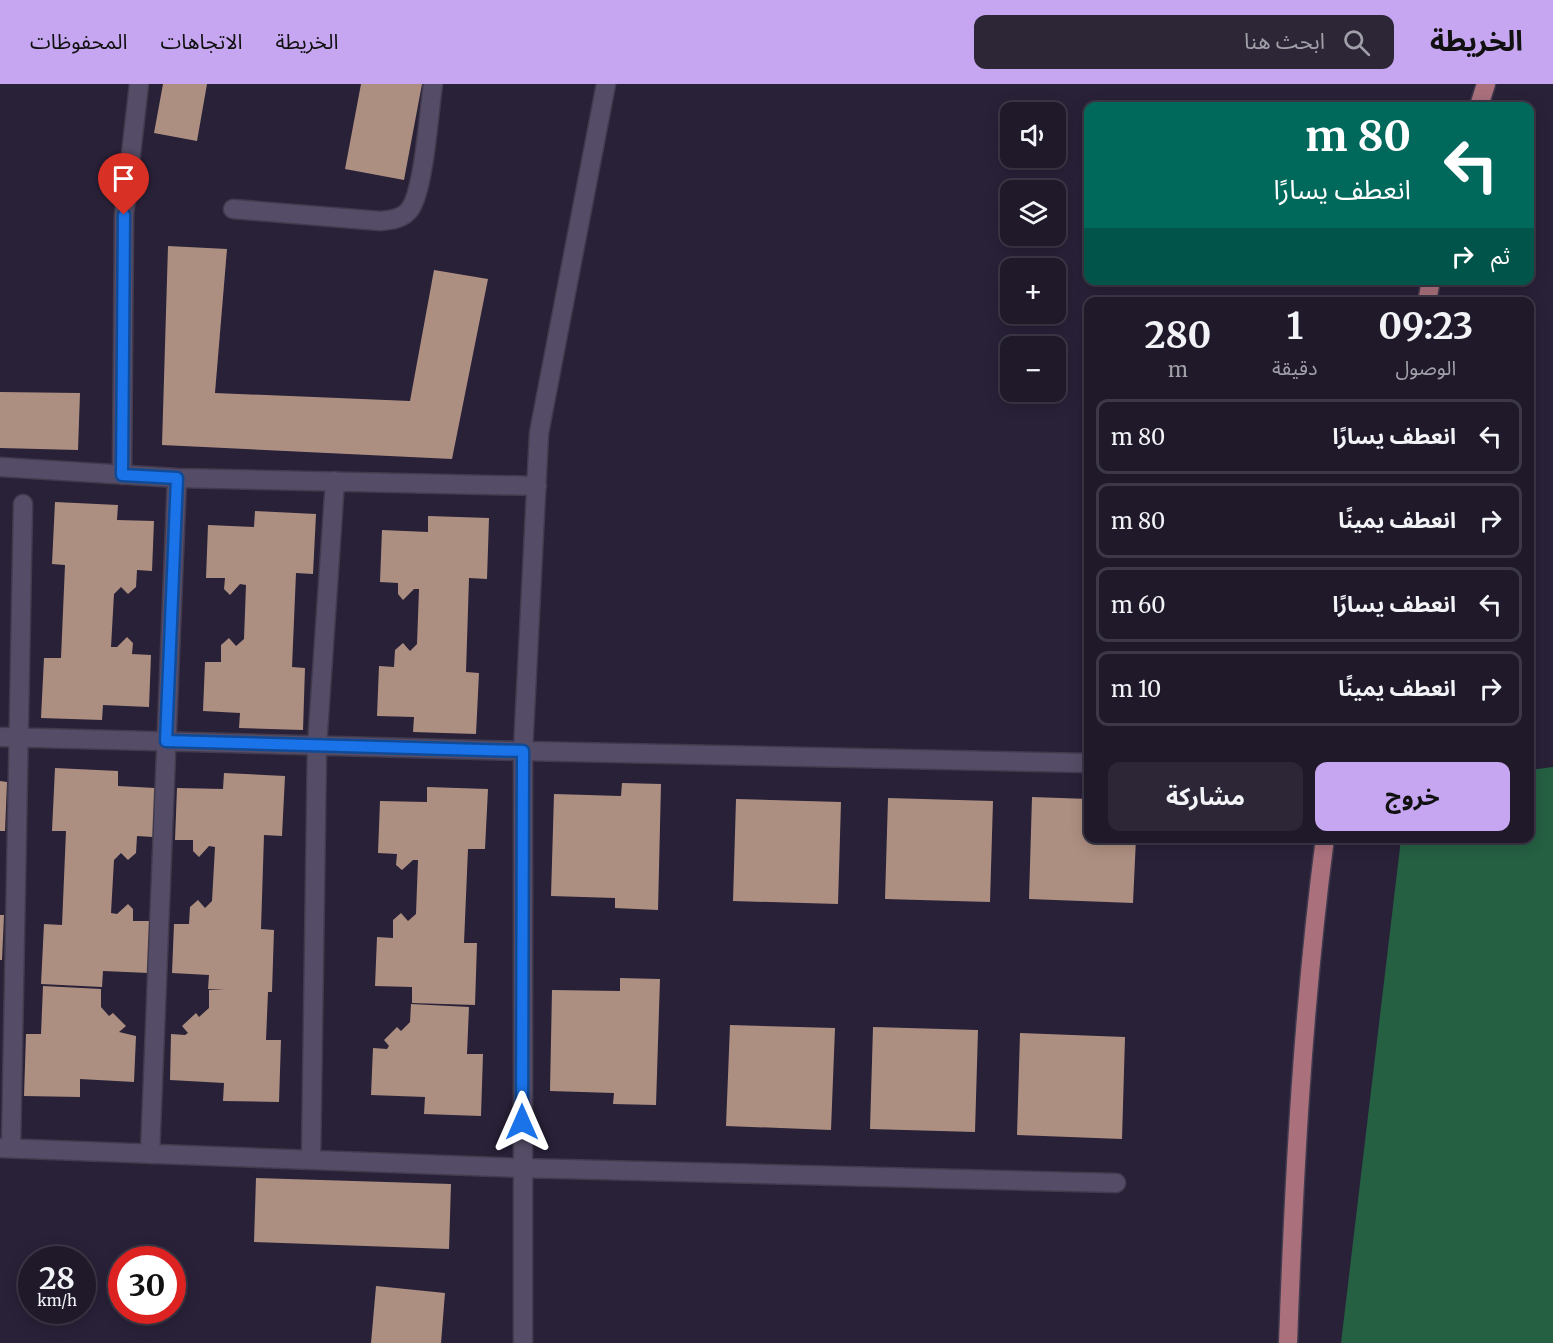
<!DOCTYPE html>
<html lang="ar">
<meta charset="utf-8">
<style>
body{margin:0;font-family:Merriweather,"Noto Sans Arabic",serif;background:#2c2636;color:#f1f3f6;direction:rtl;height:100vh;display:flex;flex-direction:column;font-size:22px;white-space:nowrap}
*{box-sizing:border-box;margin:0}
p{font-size:20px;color:#a1a0a8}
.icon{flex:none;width:33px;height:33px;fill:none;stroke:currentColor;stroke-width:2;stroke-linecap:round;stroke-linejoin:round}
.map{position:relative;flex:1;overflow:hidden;direction:ltr}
.panel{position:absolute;left:1084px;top:213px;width:450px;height:546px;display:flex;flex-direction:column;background:#1f192a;border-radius:12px;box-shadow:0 3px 15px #0003,0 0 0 2px #3c3847;direction:rtl}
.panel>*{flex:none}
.banner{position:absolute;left:1084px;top:18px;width:450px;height:183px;border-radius:12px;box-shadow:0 3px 15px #0003,0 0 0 2px #3c3847;direction:rtl;background:#00695c;color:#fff;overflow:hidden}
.controls{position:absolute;left:1000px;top:18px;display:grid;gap:12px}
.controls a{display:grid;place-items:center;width:66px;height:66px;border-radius:12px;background:#1f192a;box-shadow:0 3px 15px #0003,0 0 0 2px #3c3847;font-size:30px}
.speed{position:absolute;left:18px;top:1162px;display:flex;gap:12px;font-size:30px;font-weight:700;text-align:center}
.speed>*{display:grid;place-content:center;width:78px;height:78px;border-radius:50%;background:#1f192a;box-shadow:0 3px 15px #0003,0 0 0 2px #3c3847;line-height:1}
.speed small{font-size:15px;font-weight:400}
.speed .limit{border:9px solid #d22;background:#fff;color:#111}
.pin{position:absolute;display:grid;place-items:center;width:51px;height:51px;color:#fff;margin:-62px -26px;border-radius:50% 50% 50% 0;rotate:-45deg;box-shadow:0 0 6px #0007}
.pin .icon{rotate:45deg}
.me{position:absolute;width:66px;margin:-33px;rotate:0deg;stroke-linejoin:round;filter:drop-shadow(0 0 4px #0008)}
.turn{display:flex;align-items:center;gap:21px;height:126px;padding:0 24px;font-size:27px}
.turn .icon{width:78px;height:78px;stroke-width:2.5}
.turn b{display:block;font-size:42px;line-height:51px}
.then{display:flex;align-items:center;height:57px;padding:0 24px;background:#0003;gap:12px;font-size:22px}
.eta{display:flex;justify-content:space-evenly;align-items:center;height:102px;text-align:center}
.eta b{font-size:36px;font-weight:700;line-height:42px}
.primary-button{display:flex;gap:12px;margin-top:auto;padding:12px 24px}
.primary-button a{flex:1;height:69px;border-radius:12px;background:#c6a6f0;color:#111;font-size:24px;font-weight:700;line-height:69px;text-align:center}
.primary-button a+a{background:#2c2636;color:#f1f3f6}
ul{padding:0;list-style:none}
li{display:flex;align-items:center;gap:18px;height:75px;margin:0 12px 9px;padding:0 12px;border:3px solid #3c3847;border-radius:12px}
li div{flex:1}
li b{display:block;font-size:22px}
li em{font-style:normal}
header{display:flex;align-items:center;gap:36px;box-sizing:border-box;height:84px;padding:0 30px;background:#c6a6f0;color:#111}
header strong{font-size:28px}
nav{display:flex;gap:33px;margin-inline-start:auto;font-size:21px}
.search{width:420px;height:54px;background:#2c2636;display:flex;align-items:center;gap:15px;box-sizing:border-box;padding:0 21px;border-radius:12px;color:#a1a0a8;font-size:22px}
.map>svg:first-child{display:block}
.forest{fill:#256043}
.building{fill:#ad8f81}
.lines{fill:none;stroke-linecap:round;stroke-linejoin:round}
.lane-casing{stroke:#423b4e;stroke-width:21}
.street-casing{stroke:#423b4e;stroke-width:21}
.primary-casing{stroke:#423b4e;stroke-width:21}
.lane{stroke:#554d67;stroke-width:18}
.street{stroke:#554d67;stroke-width:18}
.primary{stroke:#aa717d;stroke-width:18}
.route-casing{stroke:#114b97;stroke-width:15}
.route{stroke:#1a73e8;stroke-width:10}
</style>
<header>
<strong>الخريطة</strong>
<div class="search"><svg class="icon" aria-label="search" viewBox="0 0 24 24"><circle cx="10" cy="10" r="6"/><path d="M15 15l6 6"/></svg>ابحث هنا</div>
<nav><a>الخريطة</a><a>الاتجاهات</a><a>المحفوظات</a></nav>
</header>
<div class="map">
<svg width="1553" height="1259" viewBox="0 0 1553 1259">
<rect width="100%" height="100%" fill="#292138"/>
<path class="forest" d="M1553,683V1259H1341L1401,755L1530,754V686Z"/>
<path class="building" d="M163,0H207L197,57L154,49Z
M361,0H422L404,96L345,85Z
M168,162L227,165L215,309L410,317L434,186L488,195L452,375L162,361Z
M0,308L80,309L78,366L0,364Z
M55,418L118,421L117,436L154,437L152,487L137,486L136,503L128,510L121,503L114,510L111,563H117L127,553L133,559L132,570L151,571L149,623L103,621L102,636L41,634L44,574H61L65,481L52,480Z
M255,427L316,430L313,490L296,489L292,583L305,584L303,646L239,644L240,629L203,627L205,578H221V561L229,554L236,562L244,555L246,501L240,500L230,511L224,505L225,494H206L208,441L254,443Z
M428,432L489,434L487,495L469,494L466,588L479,589L476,650L413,648L414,633L377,632L379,582L394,583L395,566L403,559L410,567L417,560L419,505H414L403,516L398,510V499L380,498L382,446L428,448Z
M55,684L118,687V702L155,704L153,753L137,752L136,769L128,776L121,769L114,776L111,829L117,830L128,820L133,825V837H151L149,889L103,887L102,903L41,900L44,840L62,841L66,747H52Z
M224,689L285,692L282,752L264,751L261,845L274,846L272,908H268L266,956H281L279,1018L223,1017L224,999L170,996L171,950L185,951L188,949L182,942L196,929L199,933L209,924V906H224L208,905L209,891L172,889L174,840H189L190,823L198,816L205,824L212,817L215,763L209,762L199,773L193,767V756H175L177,704L223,705Z
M0,697L7,698L5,747H0Z
M622,699L661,700L658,826L615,824V814L551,812L554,710L621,712Z
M427,703L488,705L485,765H468L464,859H477L475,921L412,919V903L375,902L377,853L393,854V836L401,829L408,837L416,830L418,776H413L402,786L396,781L397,770L378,769L380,717L427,718Z
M1032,713L1089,715V754H1136L1133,819L1029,815Z
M888,714L993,717L990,818L885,815Z
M736,715L841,718L838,820L733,817Z
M0,831H4L2,876H0Z
M620,894L660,895L656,1021L613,1020L614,1009L550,1007L552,906L620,907Z
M43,902L101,905V923L109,932L113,929L126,942L119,948L136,952L134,998L80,995V1013L24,1012L26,950H41Z
M411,920L469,923L467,970H483L481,1032L424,1030L425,1013L371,1011L373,964L387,965L389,962L384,956L397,943L401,947L410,938Z
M730,941L835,944L831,1046L726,1042Z
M873,943L978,946L975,1048L870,1045Z
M1020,949L1125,953L1122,1055L1017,1051Z
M256,1094L451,1100L449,1165L254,1158Z
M376,1202L445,1209L441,1259H371Z"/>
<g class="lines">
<defs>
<path id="lane" d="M233,125L380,137C391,136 403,135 410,125C424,106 429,27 433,0"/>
<path id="street" d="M0,383L177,394L537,402
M122,391L124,131L139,0
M0,653L523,667L539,349L606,0
M0,1064L522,1084L1116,1099
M11,1064L23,420
M150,1070L177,394
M311,1076L317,662L335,397
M523,1259V667L1089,679"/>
<path id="primary" d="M1479,22L1486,0
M1427,218L1431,196
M1288,1259C1294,1090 1303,922 1325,754"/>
</defs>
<use href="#lane" class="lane-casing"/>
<use href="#street" class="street-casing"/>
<use href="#primary" class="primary-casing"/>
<use href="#lane" class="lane"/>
<use href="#street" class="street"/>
<use href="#primary" class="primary"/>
</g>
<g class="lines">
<defs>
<path id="route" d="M124,131L122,391L177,394L166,657L523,667L522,1038"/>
</defs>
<use href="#route" class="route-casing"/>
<use href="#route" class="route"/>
</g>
</svg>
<div class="controls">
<a><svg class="icon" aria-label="sound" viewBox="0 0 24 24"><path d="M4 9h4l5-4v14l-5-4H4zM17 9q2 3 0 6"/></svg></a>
<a><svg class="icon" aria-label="layers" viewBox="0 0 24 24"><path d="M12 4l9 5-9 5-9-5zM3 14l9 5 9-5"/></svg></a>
<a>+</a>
<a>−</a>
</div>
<div class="speed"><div>28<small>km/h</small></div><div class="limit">30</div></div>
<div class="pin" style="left:124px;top:131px;background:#d93025"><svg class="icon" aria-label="arrive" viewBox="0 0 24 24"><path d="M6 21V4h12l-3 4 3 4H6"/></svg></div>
<svg class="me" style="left:522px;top:1038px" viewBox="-20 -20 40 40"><path d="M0-17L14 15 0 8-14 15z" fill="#1a73e8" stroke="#fff" stroke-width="4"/></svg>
<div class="banner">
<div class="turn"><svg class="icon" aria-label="left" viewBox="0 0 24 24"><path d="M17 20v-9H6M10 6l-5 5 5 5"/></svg><div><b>80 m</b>انعطف يسارًا</div></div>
<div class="then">ثم<svg class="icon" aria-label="right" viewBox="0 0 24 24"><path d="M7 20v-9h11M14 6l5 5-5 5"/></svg></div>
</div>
<section class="panel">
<div class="eta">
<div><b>09:23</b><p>الوصول</p></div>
<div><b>1</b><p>دقيقة</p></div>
<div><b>280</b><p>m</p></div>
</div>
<ul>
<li><svg class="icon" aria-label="left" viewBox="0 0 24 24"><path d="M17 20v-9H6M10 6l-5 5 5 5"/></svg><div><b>انعطف يسارًا</b></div><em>80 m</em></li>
<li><svg class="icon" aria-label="right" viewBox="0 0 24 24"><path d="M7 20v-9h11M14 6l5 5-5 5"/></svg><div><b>انعطف يمينًا</b></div><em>80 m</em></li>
<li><svg class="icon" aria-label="left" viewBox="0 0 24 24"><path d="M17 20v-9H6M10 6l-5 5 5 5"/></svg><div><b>انعطف يسارًا</b></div><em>60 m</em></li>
<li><svg class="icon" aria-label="right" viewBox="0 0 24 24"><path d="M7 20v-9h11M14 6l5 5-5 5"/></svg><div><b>انعطف يمينًا</b></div><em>10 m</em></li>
</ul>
<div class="primary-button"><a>خروج</a><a>مشاركة</a></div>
</section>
</div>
